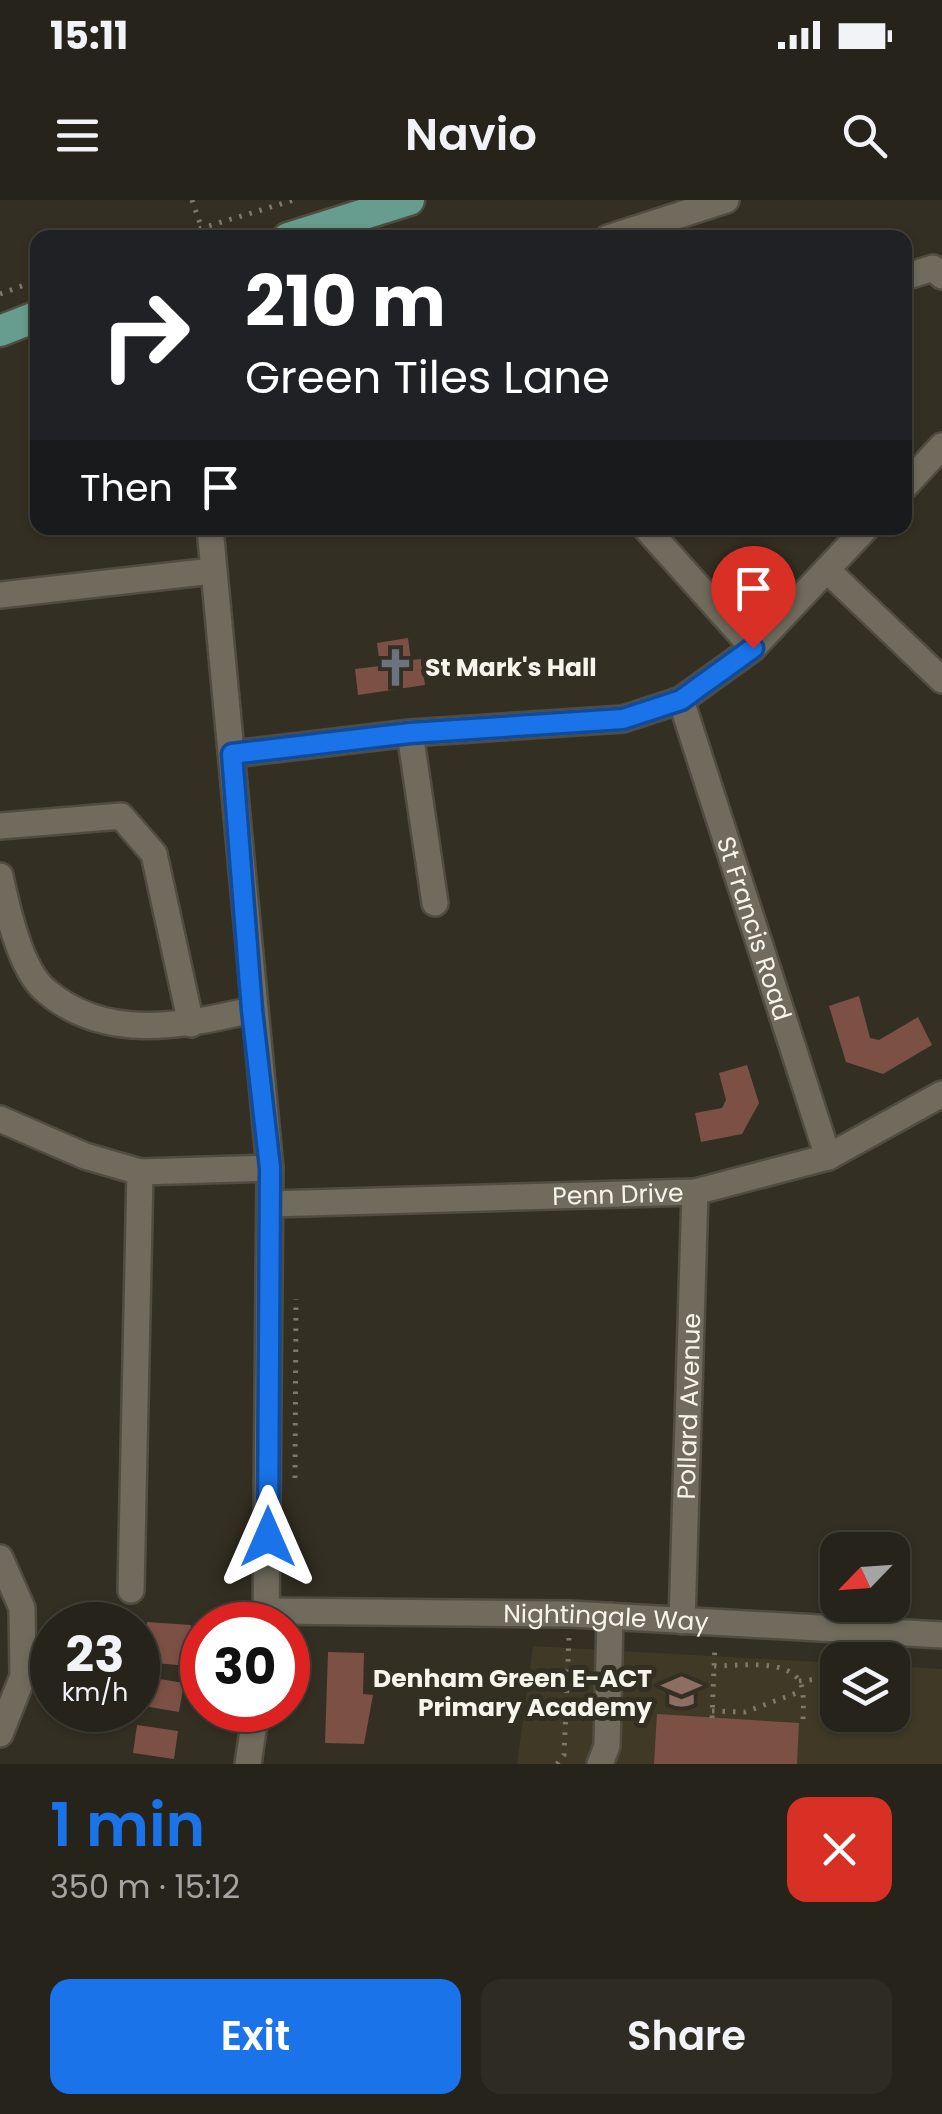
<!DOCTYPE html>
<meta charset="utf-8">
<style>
body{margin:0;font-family:Poppins,sans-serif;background:#2e2b23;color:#f1f3f6;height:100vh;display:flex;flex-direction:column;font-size:38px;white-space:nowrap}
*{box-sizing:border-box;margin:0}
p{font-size:32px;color:#a4a4a2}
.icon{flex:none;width:55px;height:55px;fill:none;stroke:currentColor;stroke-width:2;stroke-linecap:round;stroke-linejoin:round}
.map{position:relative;height:1564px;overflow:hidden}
.details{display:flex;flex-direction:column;background:#26231a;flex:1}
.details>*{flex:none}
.banner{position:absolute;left:30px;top:30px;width:882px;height:305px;border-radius:20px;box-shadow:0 2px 8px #0004,0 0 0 2px #424039;background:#202124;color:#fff;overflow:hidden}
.needle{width:65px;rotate:245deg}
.fabs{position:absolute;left:820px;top:1332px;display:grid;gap:20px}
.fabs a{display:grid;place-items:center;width:90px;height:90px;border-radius:20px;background:#26231a;box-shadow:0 2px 8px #0004,0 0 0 2px #424039;font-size:50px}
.speed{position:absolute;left:30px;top:1402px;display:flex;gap:20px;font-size:50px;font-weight:700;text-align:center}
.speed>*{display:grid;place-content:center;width:130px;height:130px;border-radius:50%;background:#26231a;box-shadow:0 2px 8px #0004,0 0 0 2px #424039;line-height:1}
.speed small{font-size:25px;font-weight:400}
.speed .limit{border:15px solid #d22;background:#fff;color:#111}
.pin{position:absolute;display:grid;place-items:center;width:85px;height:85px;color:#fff;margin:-102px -42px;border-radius:50% 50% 50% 0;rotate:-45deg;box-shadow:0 0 10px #0007}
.pin .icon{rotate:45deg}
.me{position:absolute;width:110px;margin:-55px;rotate:0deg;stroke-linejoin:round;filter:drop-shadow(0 0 8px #0008)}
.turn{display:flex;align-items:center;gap:35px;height:210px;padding:0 50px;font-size:45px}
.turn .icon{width:130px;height:130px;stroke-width:2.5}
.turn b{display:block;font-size:70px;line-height:85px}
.then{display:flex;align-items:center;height:95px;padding:0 50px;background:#0003;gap:20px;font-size:38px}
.round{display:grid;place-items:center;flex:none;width:105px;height:105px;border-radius:20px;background:#2e2b23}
.summary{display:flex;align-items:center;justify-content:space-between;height:170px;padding:0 50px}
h1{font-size:60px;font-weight:600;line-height:75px;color:#1a73e8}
.cta{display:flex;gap:20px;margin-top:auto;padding:20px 50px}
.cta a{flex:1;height:115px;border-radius:20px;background:#1a73e8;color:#fff;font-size:40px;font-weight:600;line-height:115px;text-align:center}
.cta a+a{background:#2e2b23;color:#f1f3f6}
.status{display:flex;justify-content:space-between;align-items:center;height:70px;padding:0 50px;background:#26231a;direction:ltr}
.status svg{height:28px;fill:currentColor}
header{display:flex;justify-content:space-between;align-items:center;height:130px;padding:0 50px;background:#26231a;font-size:45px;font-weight:600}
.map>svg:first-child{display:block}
.built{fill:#3f3926}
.building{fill:#7d5045}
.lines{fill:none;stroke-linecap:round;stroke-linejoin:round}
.minor-casing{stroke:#504c41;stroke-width:30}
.major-casing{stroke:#504c41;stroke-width:35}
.path{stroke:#7c796d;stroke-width:5;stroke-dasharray:2.5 8;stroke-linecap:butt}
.minor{stroke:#706b5d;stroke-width:25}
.major{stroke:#679d8e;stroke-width:30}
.route-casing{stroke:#114b97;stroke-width:25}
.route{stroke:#1a73e8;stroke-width:18}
.labels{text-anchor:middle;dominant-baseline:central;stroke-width:10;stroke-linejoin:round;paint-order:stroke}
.poi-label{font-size:25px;font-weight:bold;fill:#f6f4eb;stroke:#332f22;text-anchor:start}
.street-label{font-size:25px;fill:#f6f4eb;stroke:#332f22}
</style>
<div class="status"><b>15:11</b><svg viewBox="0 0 49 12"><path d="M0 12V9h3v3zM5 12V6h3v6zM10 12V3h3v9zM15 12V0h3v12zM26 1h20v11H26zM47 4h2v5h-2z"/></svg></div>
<header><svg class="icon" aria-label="menu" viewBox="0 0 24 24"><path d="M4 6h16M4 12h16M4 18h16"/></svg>Navio<svg class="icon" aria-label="search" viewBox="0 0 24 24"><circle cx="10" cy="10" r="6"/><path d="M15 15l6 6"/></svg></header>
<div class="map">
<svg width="942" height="1564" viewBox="0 0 942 1564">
<rect width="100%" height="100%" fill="#332f22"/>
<path class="built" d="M533,1446L837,1463L838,1515H892L893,1466L942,1469V1564H517Z"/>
<path class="building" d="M408,438L411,460L421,459L425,485L358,495L355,469L380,466L377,443Z
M859,796L870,838L879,840L918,817L932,845L883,874L846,862L829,806Z
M747,865L759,903L742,934L701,942L695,913L722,908L726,900L719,873Z
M147,1422L191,1425L188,1466L144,1462Z
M328,1452L364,1453L363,1494L373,1495L364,1544L325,1543Z
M141,1476L184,1483L179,1512L138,1505Z
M657,1514L799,1523L797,1564H654Z
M137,1525L178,1531L174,1559L133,1553Z"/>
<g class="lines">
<defs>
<g id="minor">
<path d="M608,38L726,0"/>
<path d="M905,77L933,68L942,76"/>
<path d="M905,286L942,246"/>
<path d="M210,328L270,968L266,1425"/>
<path d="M646,328L753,448"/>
<path d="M827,370L942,480"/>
<path d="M0,395L212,371"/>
<path id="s1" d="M681,500L828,957"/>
<path d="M410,533L435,703"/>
<path d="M233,554L410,533L623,519L681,500L753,448L866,328"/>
<path d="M0,626L121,616L154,654L191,824"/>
<path d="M0,676C7,708 20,769 45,790C104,842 182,826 252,810"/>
<path d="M0,919L85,956L140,972L270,968"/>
<path id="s2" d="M270,1004L695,992L828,957L942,894"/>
<path d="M0,1358L22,1408L23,1476L0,1534"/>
<path d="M131,1390L140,972"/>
<path id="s3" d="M268,1411L570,1414L942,1435"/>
<path id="s4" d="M682,1421L695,992"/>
<path d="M248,1564L256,1510"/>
<path d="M600,1564L607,1546L610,1416"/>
</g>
<path id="major" d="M288,38L409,0
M0,131L38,116"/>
</defs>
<use href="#minor" class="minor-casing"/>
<use href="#major" class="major-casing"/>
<path class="path" d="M192,0L205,38
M169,38L294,0
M0,94L38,80
M295,1278L296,1099
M288,1451L290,1434
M714,1466C737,1466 787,1458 800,1482C805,1492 803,1511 803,1523
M799,1481L830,1478L833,1452
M712,1511L745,1512L802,1491
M712,1518L715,1445
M557,1564L564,1555L569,1437"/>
<use href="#minor" class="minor"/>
<use href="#major" class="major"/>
</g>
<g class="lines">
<defs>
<path id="route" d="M268,1337L270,968L252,810L232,554L410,533L623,519L681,500L753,448"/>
</defs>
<use href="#route" class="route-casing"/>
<use href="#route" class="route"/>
</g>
<defs>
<symbol id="church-bare" viewBox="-9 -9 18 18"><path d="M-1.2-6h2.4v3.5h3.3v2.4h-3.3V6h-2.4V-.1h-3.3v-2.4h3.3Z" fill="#6b7280" stroke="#332f22" stroke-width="2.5" paint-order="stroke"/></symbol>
<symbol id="school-bare" viewBox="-9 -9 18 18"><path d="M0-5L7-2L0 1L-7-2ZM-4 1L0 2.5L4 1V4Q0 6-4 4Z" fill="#8d6e63" stroke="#332f22" stroke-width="2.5" paint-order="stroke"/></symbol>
</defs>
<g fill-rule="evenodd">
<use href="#church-bare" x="368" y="440" width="55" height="55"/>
<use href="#school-bare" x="654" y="1464" width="55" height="55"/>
</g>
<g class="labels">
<g class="poi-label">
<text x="425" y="467">St Mark's Hall</text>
<text x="652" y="1478" text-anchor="end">Denham Green E-ACT<tspan x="652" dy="29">Primary Academy</tspan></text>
</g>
<g class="street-label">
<text stroke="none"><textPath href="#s1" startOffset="240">St Francis Road</textPath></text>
<text stroke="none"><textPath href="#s2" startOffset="348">Penn Drive</textPath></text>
<text stroke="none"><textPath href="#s4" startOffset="215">Pollard Avenue</textPath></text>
<text stroke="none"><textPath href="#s3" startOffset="338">Nightingale Way</textPath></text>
</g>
</g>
</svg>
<div class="fabs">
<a><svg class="needle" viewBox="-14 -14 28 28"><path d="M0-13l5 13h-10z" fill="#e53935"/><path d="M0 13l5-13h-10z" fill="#a4a4a2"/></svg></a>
<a><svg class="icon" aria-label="layers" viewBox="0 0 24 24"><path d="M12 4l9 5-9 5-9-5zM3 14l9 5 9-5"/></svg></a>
</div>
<div class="speed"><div>23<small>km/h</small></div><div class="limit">30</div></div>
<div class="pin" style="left:753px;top:448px;background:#d93025"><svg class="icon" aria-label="arrive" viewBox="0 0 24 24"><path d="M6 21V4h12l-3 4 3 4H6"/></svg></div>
<svg class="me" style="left:268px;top:1337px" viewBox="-20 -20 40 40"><path d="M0-17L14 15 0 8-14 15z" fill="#1a73e8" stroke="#fff" stroke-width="4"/></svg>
<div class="banner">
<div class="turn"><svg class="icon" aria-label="right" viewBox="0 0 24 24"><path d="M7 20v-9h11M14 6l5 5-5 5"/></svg><div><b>210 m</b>Green Tiles Lane</div></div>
<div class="then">Then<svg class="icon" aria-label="arrive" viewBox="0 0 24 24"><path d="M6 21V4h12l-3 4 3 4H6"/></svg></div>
</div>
</div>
<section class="details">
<div class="summary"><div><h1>1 min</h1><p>350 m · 15:12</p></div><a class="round" style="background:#d93025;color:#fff"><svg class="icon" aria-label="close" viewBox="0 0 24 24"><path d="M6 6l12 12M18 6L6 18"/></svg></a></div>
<div class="cta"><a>Exit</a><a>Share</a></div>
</section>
